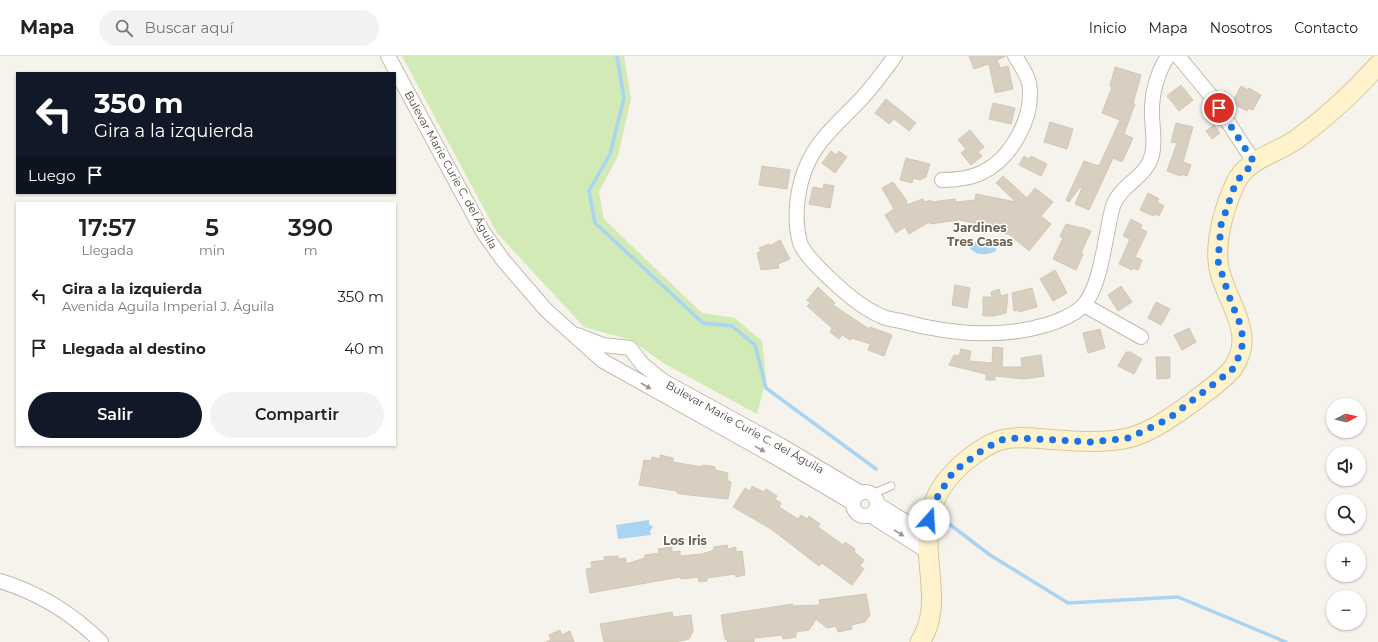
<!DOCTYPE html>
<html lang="es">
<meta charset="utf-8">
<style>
body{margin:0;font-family:Montserrat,sans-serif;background:#f2f2f2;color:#222;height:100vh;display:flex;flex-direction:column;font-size:15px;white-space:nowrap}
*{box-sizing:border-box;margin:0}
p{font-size:13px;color:#767676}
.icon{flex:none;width:22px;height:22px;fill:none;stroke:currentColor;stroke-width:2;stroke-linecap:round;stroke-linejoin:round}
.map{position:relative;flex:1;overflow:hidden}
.side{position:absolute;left:16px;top:146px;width:380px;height:244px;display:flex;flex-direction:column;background:#fff;border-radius:0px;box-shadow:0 1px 3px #0004}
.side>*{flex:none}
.top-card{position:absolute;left:16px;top:16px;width:380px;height:122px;border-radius:0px;box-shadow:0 1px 3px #0004;background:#111827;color:#fff;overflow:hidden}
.needle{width:26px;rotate:83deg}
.controls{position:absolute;left:1326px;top:342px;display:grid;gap:8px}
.controls a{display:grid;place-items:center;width:40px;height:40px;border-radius:50%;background:#fff;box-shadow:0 1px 3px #0004;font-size:20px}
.pin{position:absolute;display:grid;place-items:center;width:34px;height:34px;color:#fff;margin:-17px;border:2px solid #fff;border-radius:50%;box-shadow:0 1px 4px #0007}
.me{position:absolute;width:44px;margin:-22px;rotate:19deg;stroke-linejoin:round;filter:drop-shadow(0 0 3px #0008)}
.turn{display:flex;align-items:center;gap:14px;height:84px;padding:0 12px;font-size:18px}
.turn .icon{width:52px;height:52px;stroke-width:2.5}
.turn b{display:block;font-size:28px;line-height:34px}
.then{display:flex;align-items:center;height:38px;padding:0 12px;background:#0003;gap:8px;font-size:15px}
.eta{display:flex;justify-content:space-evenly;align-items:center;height:68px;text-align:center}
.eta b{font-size:24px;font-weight:600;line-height:28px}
.button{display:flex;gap:8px;margin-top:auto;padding:8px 12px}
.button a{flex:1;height:46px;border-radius:24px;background:#111827;color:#fff;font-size:16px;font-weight:600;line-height:46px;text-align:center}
.button a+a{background:#f2f2f2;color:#222}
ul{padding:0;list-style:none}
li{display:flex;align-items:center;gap:12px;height:52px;padding:0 12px}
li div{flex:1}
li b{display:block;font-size:15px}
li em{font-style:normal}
header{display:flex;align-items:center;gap:24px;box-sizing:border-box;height:56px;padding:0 20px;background:#fff;border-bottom:1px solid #e0e0e0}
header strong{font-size:19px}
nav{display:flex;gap:22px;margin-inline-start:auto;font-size:14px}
.search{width:280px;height:36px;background:#f2f2f2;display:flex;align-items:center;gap:10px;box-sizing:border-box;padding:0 14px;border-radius:22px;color:#767676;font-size:15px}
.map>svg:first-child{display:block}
.green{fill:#d2eab5}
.water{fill:#a9d4f2}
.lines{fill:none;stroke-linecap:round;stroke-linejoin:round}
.stream{stroke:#a9d4f2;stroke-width:3.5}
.building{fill:#d8cfc1;stroke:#d3c7b4}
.lane-casing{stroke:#c2bbae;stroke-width:9}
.street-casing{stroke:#c2bbae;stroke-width:16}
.secondary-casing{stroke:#d6c79b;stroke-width:21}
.lane{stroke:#fff;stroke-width:7}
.street{stroke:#fff;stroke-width:14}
.secondary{stroke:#fff3cd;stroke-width:19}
.oneway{fill:#9c9892}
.route{stroke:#1a73e8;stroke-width:7;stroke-dasharray:0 12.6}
.labels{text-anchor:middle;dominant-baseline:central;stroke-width:3;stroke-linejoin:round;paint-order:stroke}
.street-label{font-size:11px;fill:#4b4439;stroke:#fff}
.neighbourhood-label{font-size:12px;font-weight:bold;fill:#6e6250;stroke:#fff}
</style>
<header>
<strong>Mapa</strong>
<div class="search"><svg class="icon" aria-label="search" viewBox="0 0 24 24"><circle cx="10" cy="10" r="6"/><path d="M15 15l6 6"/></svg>Buscar aquí</div>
<nav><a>Inicio</a><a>Mapa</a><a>Nosotros</a><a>Contacto</a></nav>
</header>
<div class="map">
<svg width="1378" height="586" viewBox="0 0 1378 586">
<rect width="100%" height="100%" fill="#f6f3ec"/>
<path class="green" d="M402,0H624L631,43L618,100L599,136L604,163L702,257L735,262L762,285L766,323L757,358L665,308L631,284L584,271L497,177Z"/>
<path class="water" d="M991,184L996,187V195C987,200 973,200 968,189L972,185L980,188Z
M649,464V468L653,471L650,475L651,479L618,483L616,469Z"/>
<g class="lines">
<path class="stream" d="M617,0L624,42L610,98L589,135L595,167L703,267L732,270L755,289L766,332L876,413
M940,461L990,499L1068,547L1178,541L1286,586"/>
</g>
<path class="building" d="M969,0H1006L997,4L1000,12L1008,10L1013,33L995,37L989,8L974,13Z
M1115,11L1141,19L1133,48H1135L1124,78L1133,82L1122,106L1113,102L1089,154L1075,148L1082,132L1080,131L1069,146L1066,144L1084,105L1098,110L1100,108L1120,64L1102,57L1112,31L1110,30Z
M1181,29L1193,44L1179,55L1167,40Z
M1241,30L1248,34L1249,32L1261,39L1253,54L1249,52L1247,55L1232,47Z
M886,43L916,67L909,75L894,63L889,68L875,57Z
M993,47L1015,52L1011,68L989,63Z
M1050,66L1073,73L1067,93L1044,86Z
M1176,67L1193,71L1183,106L1191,109L1187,120L1182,118L1181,120L1167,115L1177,87L1171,86Z
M1214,69L1220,77L1212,83L1206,75Z
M970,74L984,91L978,96L982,100L971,109L961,97L966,93L958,84Z
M831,95L836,99L839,95L847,101L835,117L822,107Z
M1024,100L1029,103L1031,100L1047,108L1041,120L1019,109Z
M906,102L930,108L926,121L920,124L913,122L912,127L900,124Z
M762,110L790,114L787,133L759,129Z
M1003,120L1027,142L1035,132L1053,146L1041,160L1051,168L1029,195L1010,179L1002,176L1003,173L959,164L930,168L929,166L909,178L905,171L896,177L885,159L894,153L882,132L893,126L907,145L906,149L923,143L924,146L931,144V146L955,143L956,146L975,144L976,138L1016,146L996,127Z
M824,128L834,130L830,152L809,148L813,131L823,133Z
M1148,137L1159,143L1157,146L1164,150L1159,160L1155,158L1153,160L1140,154Z
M1131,163L1142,169L1140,172L1147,176L1135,201L1142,204L1138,214L1133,212L1132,214L1119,208L1130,183L1123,180Z
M1066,168L1081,172V171L1091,175L1081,197L1083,198L1076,214L1053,203L1063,182L1060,180Z
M780,184L790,203L778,208L779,212L761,214L757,197L761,195L759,192L769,188L770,190Z
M1055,214L1067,237L1053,245L1040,223Z
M955,229L970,232L967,252L952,249Z
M1121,230L1132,246L1118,255L1108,239Z
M818,231L835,247L833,249L869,273L870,271L892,279L884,300L868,294L870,288L852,282L850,284L842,279L839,283L830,276L832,272L807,250L810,247L807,244Z
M1032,232L1037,251L1019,256L1018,254L1014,255L1012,237Z
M999,233L1001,240L1008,238L1006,257L994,260H983V241H992L991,236Z
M1156,246L1170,253L1161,269L1148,262Z
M1189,272L1196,286L1182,294L1174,279Z
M1100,273L1105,292L1088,297L1083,277Z
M993,291L1003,292L1002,311H1022L1021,302L1041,299L1044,320L1024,323L995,320V324H986V318L949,309L954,299L959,300L961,293L971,295L969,305L992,307Z
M1126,296H1130L1142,303L1134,318L1118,310Z
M1156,301H1170V322L1157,323Z
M660,399L673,402V406L702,411L703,409L715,411V414L728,417L727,424L731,426L728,443L689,439L677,437V435L639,429L644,404L651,405L652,401L660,403Z
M752,430L764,436L766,433L777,440L775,443L781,447L779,451L798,463L801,459L807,463L809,460L820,468L818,471L843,489L845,486L855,493L854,496L864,504L860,510L864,513L852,529L822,507L819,510L771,473L733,451L745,432L750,435Z
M727,489L728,493L736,491V496L742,495L745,519L736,521L735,518L707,522V525L699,526L698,521L681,523L680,521L590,537L586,513L592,512L591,506L605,504L604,501L618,500V503L626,502V508L645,502V499L659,497L658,493L672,491V496L680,495V500L702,498L714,494V491Z
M866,538L870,559L865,566L851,569L852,573L838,576L836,570L827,572L816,563L809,574L796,576V581L783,583L782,579L754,582V586H728L725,583L721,559L793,548V550L820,549L819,544Z
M672,556L673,561L691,559L693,575L689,583L676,586H604L600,568Z
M560,574L562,579L570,575L574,586H546L551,584L549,579Z"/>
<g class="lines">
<defs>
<path id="lane" d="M872,438L891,430"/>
<path id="street" d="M388,0L483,176L503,204L546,254L603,305L775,401L853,447
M895,0C885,14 874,29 862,42C836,70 811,87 801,126C796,146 795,168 800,187C804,198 818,211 826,219C842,234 860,251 881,260C887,263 894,264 901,265C948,278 998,283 1046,269C1059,265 1072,260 1082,251C1102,231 1105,177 1113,150C1120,129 1147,121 1152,99C1155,87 1153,74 1152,62C1151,40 1156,19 1168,0
M1178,0L1211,40L1254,106
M942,124C956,124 968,123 981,117C1011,103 1035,61 1029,27C1027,18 1020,8 1015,0
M1084,249L1141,281
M577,279L603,289L630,292L642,308L663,325L780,389L861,437
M853 448a12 12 0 1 1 24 0a12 12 0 1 1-24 0Z
M877,448L927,479
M870,459L927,495
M0,525C39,537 72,557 101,586"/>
<path id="secondary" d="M920,586C953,536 899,472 954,416C966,403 985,389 1001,384C1016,380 1031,382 1045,383C1073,385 1101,388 1128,382C1152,376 1173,360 1193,346C1204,337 1225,323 1233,312C1259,274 1221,242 1218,205C1216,180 1225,150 1235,128C1247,102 1276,98 1297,83C1327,61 1354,36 1378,9"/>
</defs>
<use href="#lane" class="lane-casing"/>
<use href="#street" class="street-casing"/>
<use href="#secondary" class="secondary-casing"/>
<use href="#lane" class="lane"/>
<use href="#street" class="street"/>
<use href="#secondary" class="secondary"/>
</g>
<defs><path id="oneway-solid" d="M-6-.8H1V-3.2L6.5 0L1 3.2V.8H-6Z"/></defs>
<g class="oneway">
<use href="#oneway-solid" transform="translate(646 330) rotate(30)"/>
<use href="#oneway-solid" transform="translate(760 393) rotate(29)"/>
<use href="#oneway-solid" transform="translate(899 477) rotate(32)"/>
</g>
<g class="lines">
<path class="route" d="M929,464L933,448L953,416L984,393L1001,384L1018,382L1092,386L1129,382L1168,363L1232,314L1242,294V273L1229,240L1218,205L1221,169L1236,126L1254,106L1219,52"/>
</g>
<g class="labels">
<g class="street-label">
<text transform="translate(451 114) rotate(61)">Bulevar Marie Curie C. del Águila</text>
<text transform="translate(745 371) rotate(29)">Bulevar Marie Curie C. del Águila</text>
</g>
<g class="neighbourhood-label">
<text x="980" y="171">Jardines<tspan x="980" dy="14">Tres Casas</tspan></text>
<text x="685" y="484">Los Iris</text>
</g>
</g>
</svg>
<div class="controls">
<a><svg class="needle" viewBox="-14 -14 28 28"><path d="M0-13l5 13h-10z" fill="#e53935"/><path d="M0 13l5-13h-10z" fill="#767676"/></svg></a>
<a><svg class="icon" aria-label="sound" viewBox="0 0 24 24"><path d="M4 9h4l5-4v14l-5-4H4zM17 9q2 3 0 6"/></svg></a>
<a><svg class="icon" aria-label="search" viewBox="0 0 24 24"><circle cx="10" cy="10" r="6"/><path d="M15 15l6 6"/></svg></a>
<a>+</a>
<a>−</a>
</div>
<div class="pin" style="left:1219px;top:52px;background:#d93025"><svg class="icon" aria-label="arrive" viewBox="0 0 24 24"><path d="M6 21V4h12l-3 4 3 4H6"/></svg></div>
<svg class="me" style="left:929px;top:464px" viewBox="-20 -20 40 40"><circle r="19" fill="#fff"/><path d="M0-13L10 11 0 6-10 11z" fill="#1a73e8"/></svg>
<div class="top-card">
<div class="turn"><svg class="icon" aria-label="left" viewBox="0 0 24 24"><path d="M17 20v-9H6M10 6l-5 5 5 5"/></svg><div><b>350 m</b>Gira a la izquierda</div></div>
<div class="then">Luego<svg class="icon" aria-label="arrive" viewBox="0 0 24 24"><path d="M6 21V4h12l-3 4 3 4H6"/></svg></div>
</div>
<section class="side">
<div class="eta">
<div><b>17:57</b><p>Llegada</p></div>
<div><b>5</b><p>min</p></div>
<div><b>390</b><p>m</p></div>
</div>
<ul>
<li><svg class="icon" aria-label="left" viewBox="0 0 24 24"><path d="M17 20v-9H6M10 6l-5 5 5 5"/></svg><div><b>Gira a la izquierda</b><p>Avenida Aguila Imperial J. Águila</p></div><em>350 m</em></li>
<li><svg class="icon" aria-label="arrive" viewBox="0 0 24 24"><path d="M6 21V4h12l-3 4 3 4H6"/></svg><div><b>Llegada al destino</b></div><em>40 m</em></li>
</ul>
<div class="button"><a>Salir</a><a>Compartir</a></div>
</section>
</div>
